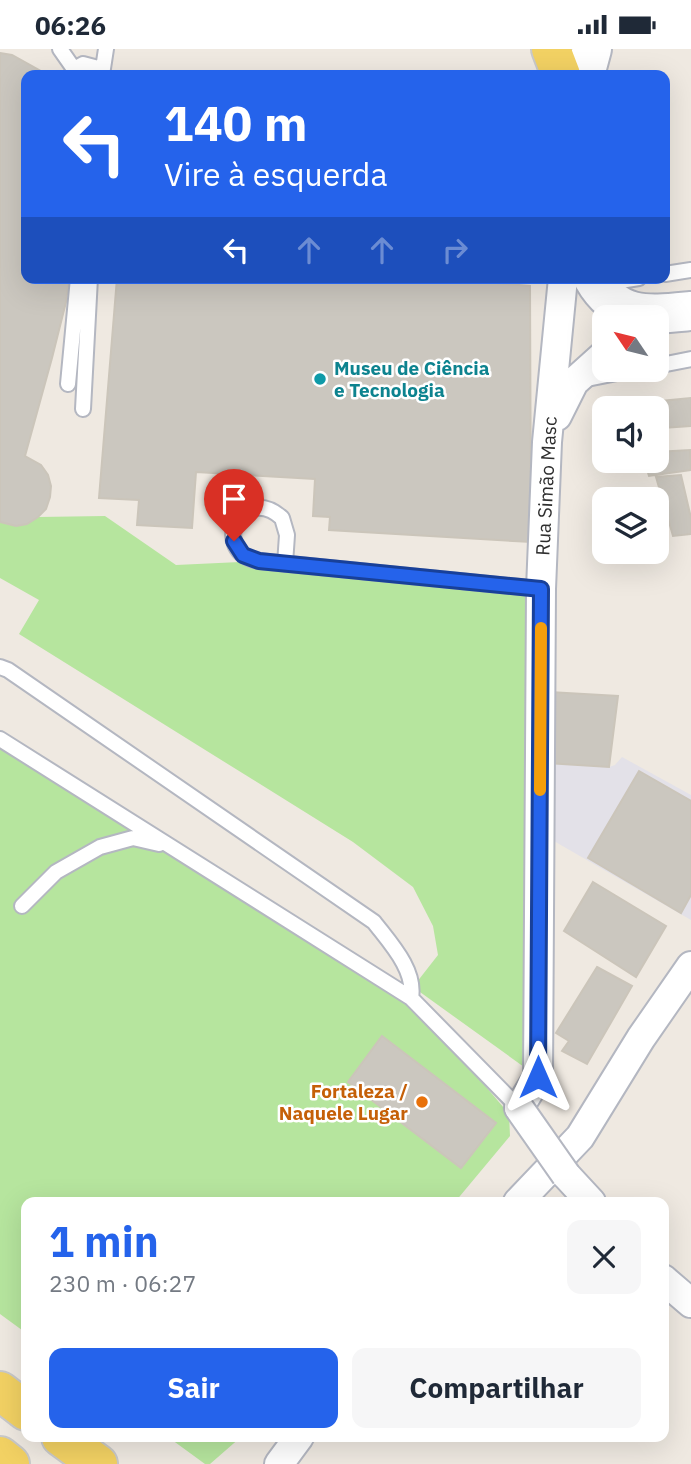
<!DOCTYPE html>
<html lang="pt">
<meta charset="utf-8">
<style>
body{margin:0;font-family:"IBM Plex Sans",sans-serif;background:#f6f6f7;color:#1f2937;height:100vh;display:flex;flex-direction:column;font-size:26px;white-space:nowrap}
*{box-sizing:border-box;margin:0}
p{font-size:23px;color:#747a83}
.icon{flex:none;width:38px;height:38px;fill:none;stroke:currentColor;stroke-width:2;stroke-linecap:round;stroke-linejoin:round}
.map{position:relative;flex:1;overflow:hidden}
.panel{position:absolute;left:21px;top:1148px;width:648px;height:245px;display:flex;flex-direction:column;background:#fff;border-radius:14px;box-shadow:0 7px 28px #0002}
.panel>*{flex:none}
.top-card{position:absolute;left:21px;top:21px;width:649px;height:214px;border-radius:14px;box-shadow:0 7px 28px #0002;background:#2563eb;color:#fff;overflow:hidden}
.needle{width:46px;rotate:305deg}
.buttons{position:absolute;left:592px;top:256px;display:grid;gap:14px}
.buttons a{display:grid;place-items:center;width:77px;height:77px;border-radius:14px;background:#fff;box-shadow:0 7px 28px #0002;font-size:35px}
.pin{position:absolute;display:grid;place-items:center;width:60px;height:60px;color:#fff;margin:-72px -30px;border-radius:50% 50% 50% 0;rotate:-45deg;box-shadow:0 0 7px #0007}
.pin .icon{rotate:45deg}
.me{position:absolute;width:77px;margin:-38px;rotate:0deg;stroke-linejoin:round;filter:drop-shadow(0 0 5px #0008)}
.turn{display:flex;align-items:center;gap:24px;height:147px;padding:0 28px;font-size:32px}
.turn .icon{width:91px;height:91px;stroke-width:2.5}
.turn b{display:block;font-size:49px;line-height:60px}
.lanes{display:flex;align-items:center;height:66px;padding:0 28px;background:#0003;justify-content:center;gap:35px;direction:ltr}
.lanes .off{opacity:.35}
.round{display:grid;place-items:center;flex:none;width:74px;height:74px;border-radius:14px;background:#f6f6f7}
.overview{display:flex;align-items:center;justify-content:space-between;height:119px;padding:0 28px}
h1{font-size:42px;font-weight:700;line-height:52px;color:#2563eb}
.cta{display:flex;gap:14px;margin-top:auto;padding:14px 28px}
.cta a{flex:1;height:80px;border-radius:14px;background:#2563eb;color:#fff;font-size:28px;font-weight:700;line-height:80px;text-align:center}
.cta a+a{background:#f6f6f7;color:#1f2937}
.status{display:flex;justify-content:space-between;align-items:center;height:49px;padding:0 35px;background:#fff;direction:ltr}
.status svg{height:19px;fill:currentColor}
.map>svg:first-child{display:block}
.industrial{fill:#e3e1e8}
.green{fill:#b6e59e}
.building{fill:#cbc7bf;stroke:#cbc5ba;stroke-width:2}
.lines{fill:none;stroke-linecap:round;stroke-linejoin:round}
.lane-casing{stroke:#b4b7c1;stroke-width:18}
.street-casing{stroke:#b4b7c1;stroke-width:32}
.secondary-casing{stroke:#b4b7c1;stroke-width:42}
.primary-casing{stroke:#c9c9c9;stroke-width:42}
.lane{stroke:#fff;stroke-width:14}
.street{stroke:#fff;stroke-width:28}
.secondary{stroke:#fff;stroke-width:38}
.primary{stroke:#f2d163;stroke-width:38}
.street-bridge-casing{stroke:#b4b7c1;stroke-width:32;stroke-linecap:butt}
.street-bridge{stroke:#fff;stroke-width:28}
.route-casing{stroke:#184099;stroke-width:18}
.route{stroke:#2563eb;stroke-width:12}
.slow{stroke:#f59e0b;stroke-width:12}
.culture-dot{fill:#0f9aa8;stroke:#fff;stroke-width:2.5}
.food-dot{fill:#e8710a;stroke:#fff;stroke-width:2.5}
.labels{text-anchor:middle;dominant-baseline:central;stroke-width:5;stroke-linejoin:round;paint-order:stroke}
.culture-label{font-size:19px;font-weight:bold;fill:#0d838f;stroke:#fff;text-anchor:start}
.street-label{font-size:19px;fill:#2e2e2e;stroke:#fff}
.food-label{font-size:19px;font-weight:bold;fill:#c56008;stroke:#fff;text-anchor:end}
</style>
<div class="status"><b>06:26</b><svg viewBox="0 0 49 12"><path d="M0 12V9h3v3zM5 12V6h3v6zM10 12V3h3v9zM15 12V0h3v12zM26 1h20v11H26zM47 4h2v5h-2z"/></svg></div>
<div class="map">
<svg width="691" height="1415" viewBox="0 0 691 1415">
<rect width="100%" height="100%" fill="#efe9e1"/>
<path class="industrial" d="M622,708L691,746V871L540,784V714L609,718L615,716Z"/>
<path class="green" d="M0,419L38,468L105,467L176,516L259,512L541,540L538,1028L413,938L438,906L433,877L413,838L353,793L19,585L39,551L0,529Z
M0,690L411,949L509,1065L510,1087L455,1153H26V1284L0,1265Z
M168,1388H241L210,1415H205Z"/>
<path class="building" d="M0,4L12,6L48,26H26V229H69L66,253L52,309L25,407L41,416L48,426L51,437L50,448L46,460L38,468L27,475L16,477L0,473Z
M117,229H439L530,237L531,493L329,481L330,468L313,467L315,430L196,423L192,479L137,476L139,451L99,449Z
M691,349V377L663,379L661,352Z
M661,352L663,379L656,380V359H629L628,356Z
M663,379L665,402L656,403V380Z
M690,401L691,421L649,427L644,411H656V403Z
M681,426L691,469V485L673,487L656,428Z
M549,643L618,647L609,718L547,714Z
M639,722L691,752V846L681,864L588,809Z
M593,833L666,877L636,928L564,882Z
M597,918L632,937L587,1015L562,1002L569,992L556,984Z
M382,987L496,1074L461,1119L348,1033Z"/>
<g class="lines">
<defs>
<path id="lane" d="M60,0L74,20L75,26
M74,20L83,15L102,20
M102,26L106,0
M665,225L691,221
M601,231L607,234L639,229
M656,317L691,310
M582,331L637,320
M68,335L78,229
M83,360L90,229
M285,515L287,486L282,469C242,433 208,503 259,512L541,540
M0,618L8,621L374,873C390,894 416,921 411,949
M0,690L411,949L519,1059
M22,857L56,823L100,798L133,789L159,795"/>
<path id="street" d="M557,367L574,333L604,306
M519,1059L538,1028L541,540L547,393L563,229
M566,1126L591,1153
M518,1153L580,1088L641,989L691,917
M663,1230L691,1254
M279,1415L299,1388"/>
<path id="secondary" d="M585,26L592,0
M593,229C617,271 649,266 691,262"/>
<path id="primary" d="M551,0L561,26
M0,1342L26,1362
M61,1388L98,1415
M0,1407L10,1415"/>
</defs>
<use href="#lane" class="lane-casing"/>
<use href="#street" class="street-casing"/>
<use href="#secondary" class="secondary-casing"/>
<use href="#primary" class="primary-casing"/>
<use href="#lane" class="lane"/>
<use href="#street" class="street"/>
<use href="#secondary" class="secondary"/>
<use href="#primary" class="primary"/>
<defs>
<path id="street-bridge" d="M519,1059L566,1126"/>
</defs>
<use href="#street-bridge" class="street-bridge-casing"/>
<use href="#street-bridge" class="street-bridge"/>
</g>
<g class="lines">
<defs>
<path id="route" d="M234,492L243,506L259,512L541,540L538,1028"/>
</defs>
<use href="#route" class="route-casing"/>
<use href="#route" class="route"/>
<path class="slow" d="M540,741L541,579"/>
</g>
<circle class="culture-dot" cx="320" cy="330" r="7"/>
<circle class="food-dot" cx="422" cy="1053" r="7"/>
<g class="labels">
<g class="culture-label">
<text x="334" y="319">Museu de Ciência<tspan x="334" dy="22">e Tecnologia</tspan></text>
</g>
<g class="street-label">
<text transform="translate(546 437) rotate(-87)">Rua Simão Masc</text>
</g>
<g class="food-label">
<text x="408" y="1042">Fortaleza /<tspan x="408" dy="22">Naquele Lugar</tspan></text>
</g>
</g>
</svg>
<div class="buttons">
<a><svg class="needle" viewBox="-14 -14 28 28"><path d="M0-13l5 13h-10z" fill="#e53935"/><path d="M0 13l5-13h-10z" fill="#747a83"/></svg></a>
<a><svg class="icon" aria-label="sound" viewBox="0 0 24 24"><path d="M4 9h4l5-4v14l-5-4H4zM17 9q2 3 0 6"/></svg></a>
<a><svg class="icon" aria-label="layers" viewBox="0 0 24 24"><path d="M12 4l9 5-9 5-9-5zM3 14l9 5 9-5"/></svg></a>
</div>
<div class="pin" style="left:234px;top:492px;background:#d93025"><svg class="icon" aria-label="arrive" viewBox="0 0 24 24"><path d="M6 21V4h12l-3 4 3 4H6"/></svg></div>
<svg class="me" style="left:538px;top:1028px" viewBox="-20 -20 40 40"><path d="M0-17L14 15 0 8-14 15z" fill="#2563eb" stroke="#fff" stroke-width="4"/></svg>
<div class="top-card">
<div class="turn"><svg class="icon" aria-label="left" viewBox="0 0 24 24"><path d="M17 20v-9H6M10 6l-5 5 5 5"/></svg><div><b>140 m</b>Vire à esquerda</div></div>
<div class="lanes"><svg class="icon" aria-label="left" viewBox="0 0 24 24"><path d="M17 20v-9H6M10 6l-5 5 5 5"/></svg><svg class="icon off" aria-label="ahead" viewBox="0 0 24 24"><path d="M12 20V5M6 11l6-6 6 6"/></svg><svg class="icon off" aria-label="ahead" viewBox="0 0 24 24"><path d="M12 20V5M6 11l6-6 6 6"/></svg><svg class="icon off" aria-label="right" viewBox="0 0 24 24"><path d="M7 20v-9h11M14 6l5 5-5 5"/></svg></div>
</div>
<section class="panel">
<div class="overview"><div><h1>1 min</h1><p>230 m · 06:27</p></div><a class="round"><svg class="icon" aria-label="close" viewBox="0 0 24 24"><path d="M6 6l12 12M18 6L6 18"/></svg></a></div>
<div class="cta"><a>Sair</a><a>Compartilhar</a></div>
</section>
</div>
